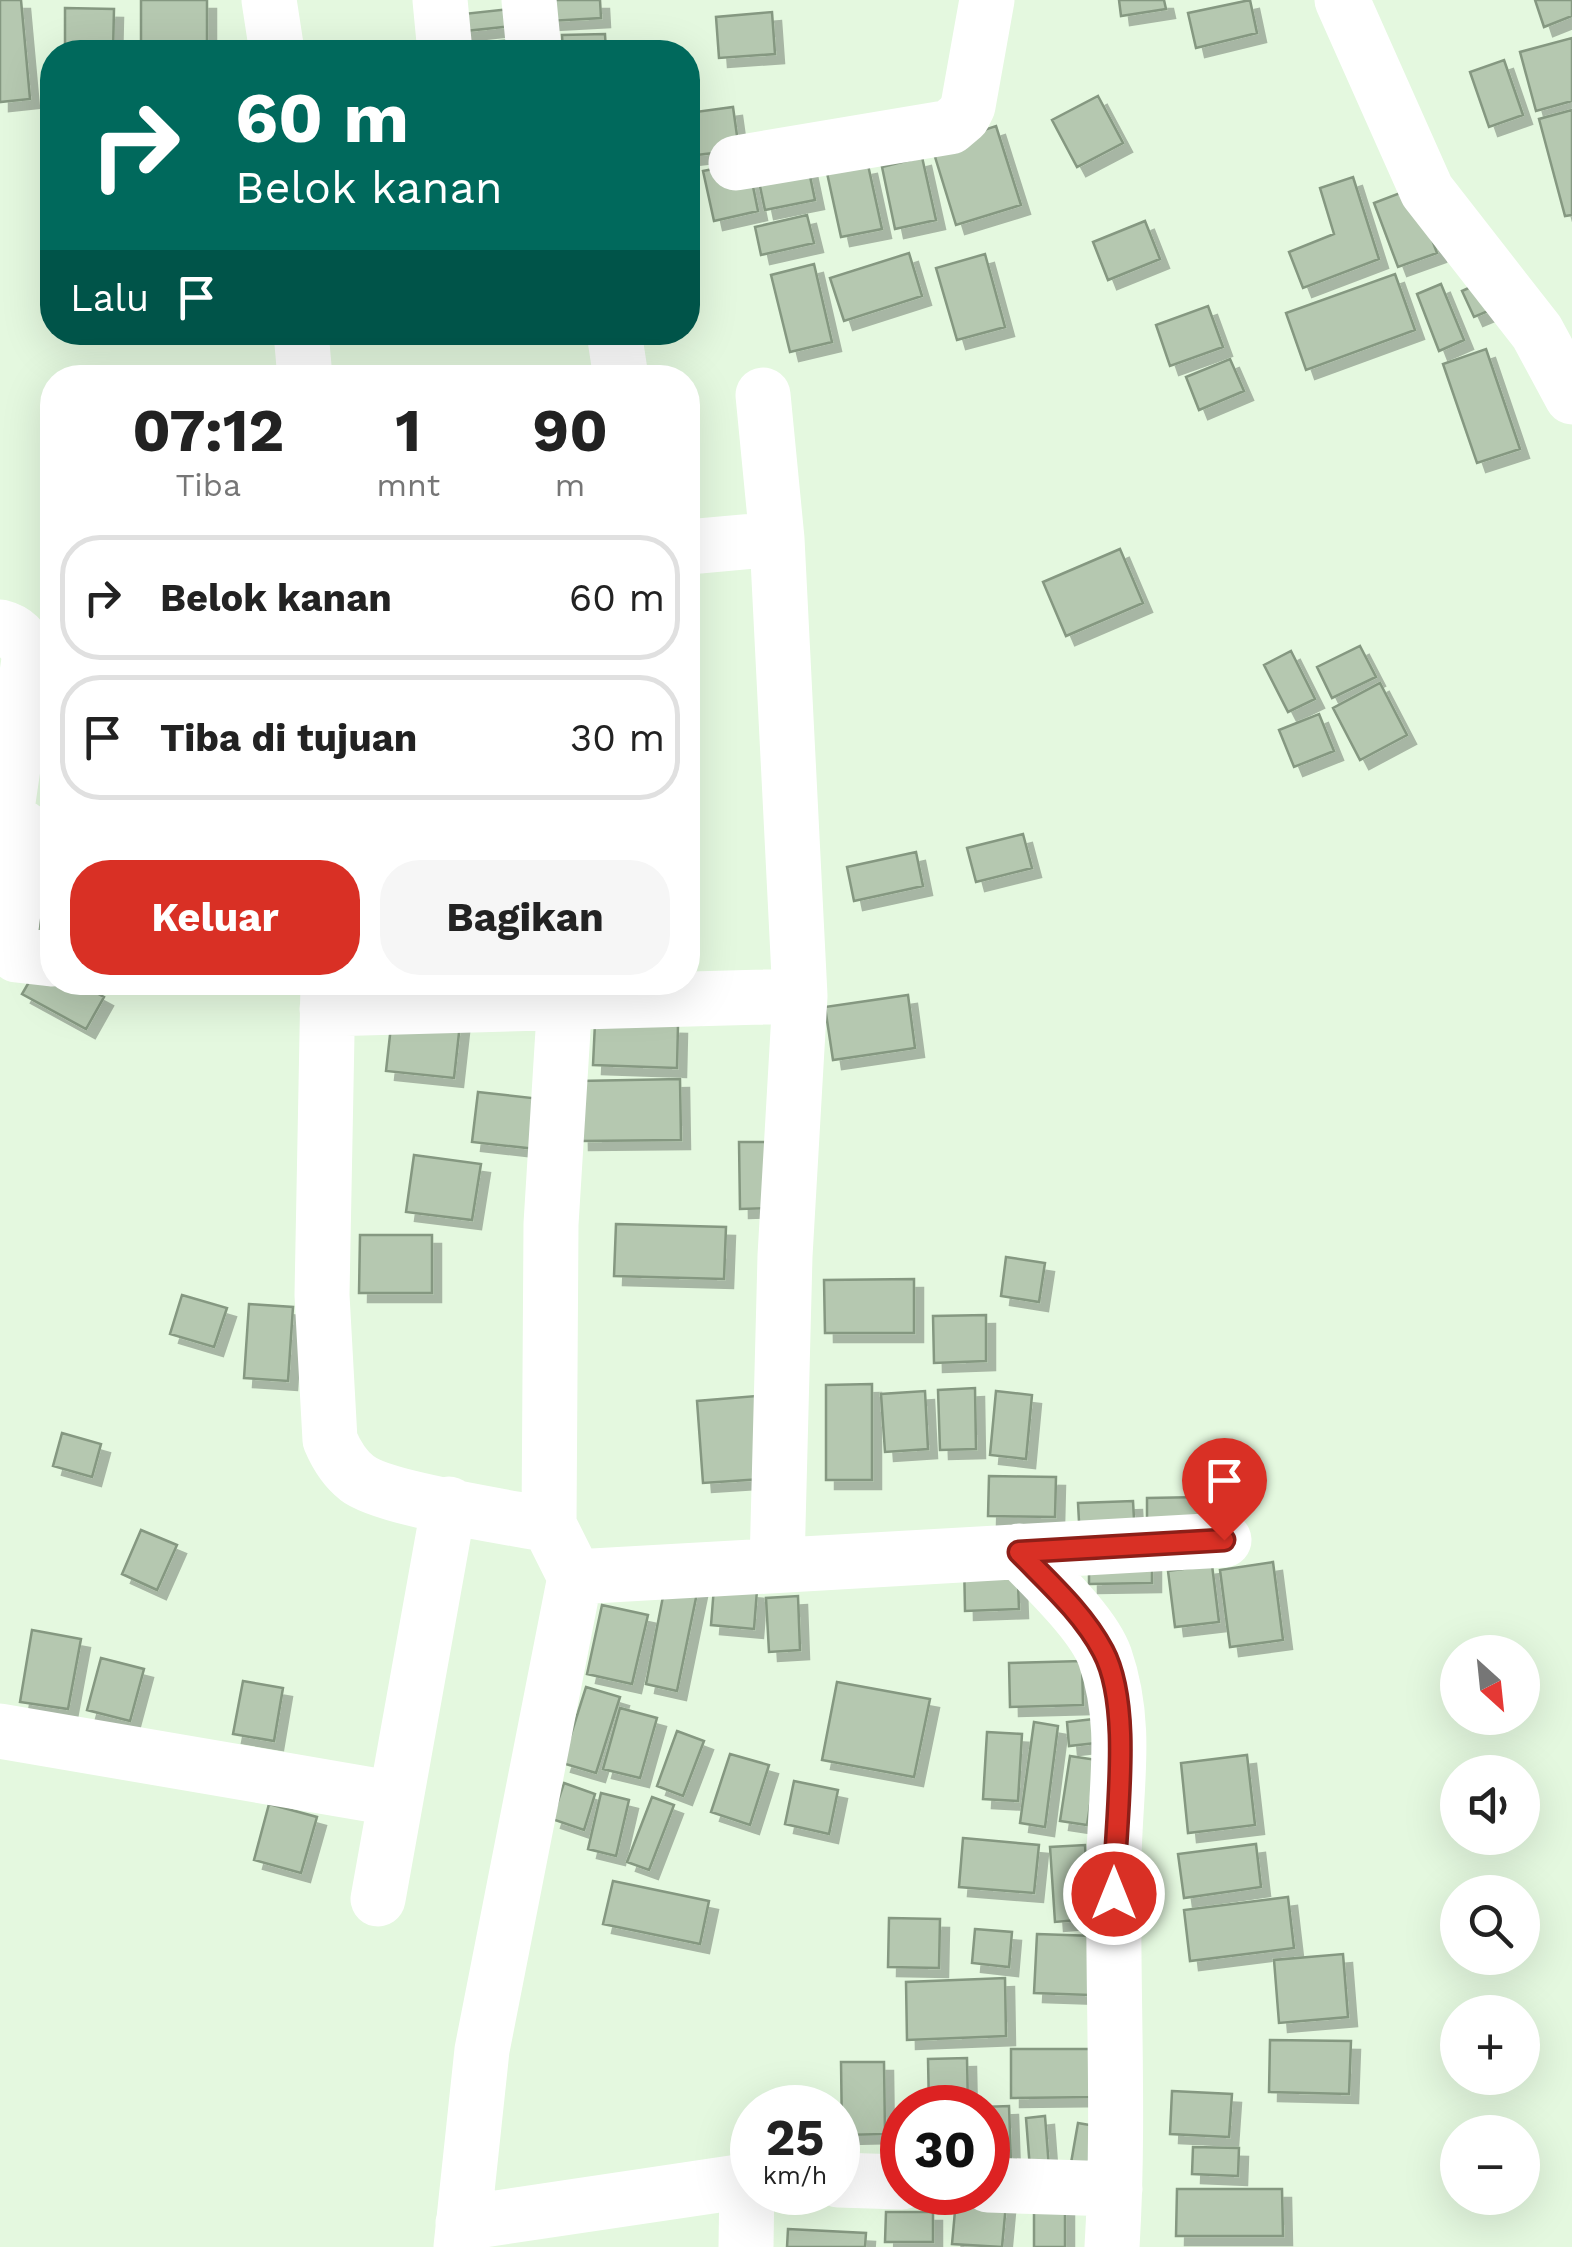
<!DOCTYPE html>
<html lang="id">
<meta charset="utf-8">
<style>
body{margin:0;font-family:"Work Sans",sans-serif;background:#f6f6f6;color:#222;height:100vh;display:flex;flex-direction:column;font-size:38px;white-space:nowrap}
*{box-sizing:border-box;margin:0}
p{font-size:32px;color:#767676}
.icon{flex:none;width:55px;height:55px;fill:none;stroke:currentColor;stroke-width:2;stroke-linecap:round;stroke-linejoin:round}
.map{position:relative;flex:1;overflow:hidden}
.drawer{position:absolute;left:40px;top:365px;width:660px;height:630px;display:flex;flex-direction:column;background:#fff;border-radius:40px;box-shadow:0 10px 40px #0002}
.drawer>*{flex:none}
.top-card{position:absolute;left:40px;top:40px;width:660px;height:305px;border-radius:40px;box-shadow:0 10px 40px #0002;background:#00695c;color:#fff;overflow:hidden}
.needle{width:65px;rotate:153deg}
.buttons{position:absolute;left:1440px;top:1635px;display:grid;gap:20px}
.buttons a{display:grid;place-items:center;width:100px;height:100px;border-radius:50%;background:#fff;box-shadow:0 10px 40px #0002;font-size:50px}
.speed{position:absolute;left:730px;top:2085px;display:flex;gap:20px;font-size:50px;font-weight:700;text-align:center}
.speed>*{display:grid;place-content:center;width:130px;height:130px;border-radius:50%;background:#fff;box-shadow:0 10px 40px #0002;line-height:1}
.speed small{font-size:25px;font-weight:400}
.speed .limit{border:15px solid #d22;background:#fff;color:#111}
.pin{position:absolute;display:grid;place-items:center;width:85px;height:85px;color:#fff;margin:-102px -42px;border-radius:50% 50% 50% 0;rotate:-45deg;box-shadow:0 0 10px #0007}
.pin .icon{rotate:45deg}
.me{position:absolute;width:110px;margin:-55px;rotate:0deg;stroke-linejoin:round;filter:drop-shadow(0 0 8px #0008)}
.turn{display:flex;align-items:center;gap:35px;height:210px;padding:0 30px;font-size:45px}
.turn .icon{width:130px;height:130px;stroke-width:2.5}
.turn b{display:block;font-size:70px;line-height:85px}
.then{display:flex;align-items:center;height:95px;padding:0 30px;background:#0003;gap:20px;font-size:38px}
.eta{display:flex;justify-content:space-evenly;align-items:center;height:170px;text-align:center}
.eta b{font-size:60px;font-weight:700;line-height:70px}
.cta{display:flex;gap:20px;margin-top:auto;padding:20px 30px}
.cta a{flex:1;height:115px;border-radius:40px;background:#d93025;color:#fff;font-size:40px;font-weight:700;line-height:115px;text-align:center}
.cta a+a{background:#f6f6f6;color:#222}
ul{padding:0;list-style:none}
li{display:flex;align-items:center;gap:30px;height:125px;margin:0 20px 15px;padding:0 10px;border:5px solid #e0e0e0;border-radius:40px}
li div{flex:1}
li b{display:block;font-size:38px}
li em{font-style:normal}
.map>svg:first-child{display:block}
.building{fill:#b5c8b0;stroke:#859881;stroke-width:2.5;filter:url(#shadow)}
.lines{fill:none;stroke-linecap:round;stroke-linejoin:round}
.minor{stroke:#fff;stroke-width:55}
.route-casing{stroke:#8d1f18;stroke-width:25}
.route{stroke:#d93025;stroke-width:18}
</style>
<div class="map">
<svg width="1572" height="2247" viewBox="0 0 1572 2247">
<defs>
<filter id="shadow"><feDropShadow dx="9" dy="9" stdDeviation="0" flood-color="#0004"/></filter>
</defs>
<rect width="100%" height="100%" fill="#e4f8df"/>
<path class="building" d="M0,0H21L30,99L0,102Z
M141,0H207V44L141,45Z
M549,0H600L601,18L549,21Z
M1119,0H1164L1166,9L1121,16Z
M1250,0L1257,33L1196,48L1188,13Z
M1535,0H1572V16L1544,27Z
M65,8L114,9L113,52H65Z
M519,8L521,25L456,32L454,15Z
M772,12L775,54L719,58L716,17Z
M605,34L606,52H563L562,35Z
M1572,38V101L1536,111L1520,52Z
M517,40L518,52H470V43Z
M1504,60L1523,115L1489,127L1470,72Z
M1098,96L1123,143L1077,167L1052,120Z
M733,107L739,150L688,156V113Z
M1572,110V215L1565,216L1539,119Z
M996,126L1021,205L956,225L932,147Z
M922,157L936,220L895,229L882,167Z
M748,162L758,211L714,221L703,171Z
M807,162L815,200L765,210L757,172Z
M868,165L882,229L841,237L827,173Z
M1353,177L1379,259L1303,288L1289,252L1334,234L1320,188Z
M1413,188L1437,253L1398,267L1374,203Z
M807,215L814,243L761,255L755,227Z
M1145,221L1160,259L1108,280L1093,242Z
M909,253L922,296L844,321L830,278Z
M985,254L1005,327L957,340L936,268Z
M814,264L832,342L790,352L771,275Z
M1395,274L1415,330L1306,370L1286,313Z
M1489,279L1500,306L1474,317L1462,291Z
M1441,284L1464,340L1439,351L1417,294Z
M1208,306L1223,347L1170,366L1156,325Z
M1486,349L1520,449L1477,463L1443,364Z
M1230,359L1244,391L1199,410L1186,377Z
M1120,549L1143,603L1066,636L1043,582Z
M1360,646L1376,677L1332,698L1317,667Z
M1291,651L1315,699L1288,712L1264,665Z
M1380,683L1407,735L1360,760L1333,708Z
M1319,714L1334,751L1294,767L1279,730Z
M1023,834L1032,868L976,882L967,848Z
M916,852L923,886L854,901L847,867Z
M42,889H52V944L37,943Z
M40,963L52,982H76L104,997L86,1029L22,994Z
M908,995L915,1048L833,1060L825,1007Z
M392,1017L460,1024L454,1078L386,1071Z
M595,1023L678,1025L677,1068L593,1065Z
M680,1079L681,1140L580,1141L579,1081Z
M478,1092L541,1099L536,1149L472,1142Z
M739,1142H777V1208L740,1209Z
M414,1155L481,1164L472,1220L406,1212Z
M616,1224L726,1227L724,1279L614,1276Z
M360,1235H432V1293H359Z
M1006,1257L1045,1263L1039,1302L1001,1296Z
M914,1279V1333H825L824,1280Z
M182,1295L227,1308L214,1347L170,1334Z
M249,1304L293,1307L288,1381L244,1378Z
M986,1315V1361L934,1363L933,1316Z
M872,1384V1480H826V1385Z
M975,1388L976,1449L940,1450L938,1390Z
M925,1391L928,1449L885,1452L881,1394Z
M996,1391L1032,1395L1026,1459L990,1455Z
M756,1396L762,1479L703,1483L697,1401Z
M62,1433L101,1444L92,1477L53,1466Z
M989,1476L1056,1477L1055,1517L988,1516Z
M1202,1497V1532L1147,1533V1498Z
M1133,1501L1135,1537L1080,1540L1078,1503Z
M141,1530L177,1545L157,1590L122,1574Z
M1152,1551V1583L1089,1584V1553Z
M1017,1557L1019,1609L965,1611L964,1559Z
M1273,1562L1283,1640L1230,1647L1220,1570Z
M1212,1565L1219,1622L1175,1627L1168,1571Z
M666,1581L698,1588L677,1691L646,1684Z
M714,1587L757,1590L754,1629L711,1625Z
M798,1596L800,1650L769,1652L766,1598Z
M602,1605L648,1615L632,1684L587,1674Z
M32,1630L81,1639L68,1709L20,1702Z
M101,1658L144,1669L130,1721L87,1710Z
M1082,1661L1083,1705L1010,1707L1009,1663Z
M243,1681L283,1688L274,1741L233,1734Z
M837,1682L930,1699L914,1777L822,1760Z
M586,1687L620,1697L596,1773L562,1763Z
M620,1708L657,1718L640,1778L603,1769Z
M1103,1718L1105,1742L1069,1746L1067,1722Z
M1034,1722L1058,1726L1045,1827L1020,1823Z
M677,1731L704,1741L683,1796L657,1786Z
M987,1732L1022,1734L1018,1801L983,1799Z
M730,1754L769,1765L750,1825L711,1812Z
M1247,1755L1255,1825L1188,1833L1181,1763Z
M1070,1756L1097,1760L1087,1825L1060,1821Z
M794,1781L838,1790L829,1834L785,1824Z
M564,1783L595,1794L584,1830L552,1819Z
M601,1793L629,1800L616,1856L588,1849Z
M652,1797L674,1805L649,1870L627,1862Z
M269,1804L317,1817L301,1873L254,1860Z
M963,1838L1039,1845L1034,1893L959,1887Z
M1256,1844L1261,1887L1184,1898L1178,1854Z
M1085,1845L1089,1919L1055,1922L1050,1847Z
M613,1881L709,1901L700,1944L603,1924Z
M1288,1897L1294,1948L1190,1961L1184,1910Z
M889,1918L940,1919L939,1968L888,1967Z
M975,1929L1012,1932L1009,1967L972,1963Z
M1037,1934L1094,1936L1090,1995L1034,1993Z
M1343,1954L1348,2017L1279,2023L1274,1960Z
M1005,1978L1006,2036L907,2040L906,1982Z
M1270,2040L1351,2041L1349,2094L1269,2092Z
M1011,2049H1097V2097L1011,2098Z
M967,2058L968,2108H929L928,2059Z
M841,2062H884L885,2134L842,2135Z
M1172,2091L1232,2094L1229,2137L1170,2134Z
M1009,2106L1011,2163L988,2164V2108L982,2107Z
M1045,2116L1049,2168L1030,2169L1026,2118Z
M1078,2123L1107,2128L1100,2168L1071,2163Z
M1193,2147L1239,2148L1238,2176L1192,2174Z
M1177,2189H1282L1283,2236H1176Z
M956,2200L1006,2204L1002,2247L952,2244Z
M1034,2202H1065V2247H1034Z
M886,2212H933V2242H885Z
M788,2229L866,2233L865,2247H787Z"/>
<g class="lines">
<path class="minor" d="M269,0L277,52
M440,0L445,52
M529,0L534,52
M1342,0L1427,191L1537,332L1572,397
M736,163L950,127L963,116L968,106L987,0
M301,332L305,378
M614,332L621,378
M688,547L777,539
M0,627C16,631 22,639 30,653L5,822
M23,828L9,946L17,955L52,959
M328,982L322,1295L330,1440C336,1454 344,1468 357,1478C383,1499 509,1517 549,1525L575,1577L482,2050L461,2247
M327,1009L800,996L777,539L763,395
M549,1525L551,1224L566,982
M1019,1551C1044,1578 1093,1623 1105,1657C1129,1726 1115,1788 1114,1860C1112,1989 1120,2118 1112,2247
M777,1565L785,1256L800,996
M575,1577L1224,1540
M0,1731L396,1799
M378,1899L449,1504
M838,2180L902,2182
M988,2185L1115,2189
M463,2223L752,2180
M746,2247L747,2180"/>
</g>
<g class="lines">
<defs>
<path id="route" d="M1114,1894C1114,1827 1134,1709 1103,1651C1083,1613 1048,1582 1019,1552L1224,1540"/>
</defs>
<use href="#route" class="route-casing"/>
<use href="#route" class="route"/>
</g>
</svg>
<div class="buttons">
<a><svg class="needle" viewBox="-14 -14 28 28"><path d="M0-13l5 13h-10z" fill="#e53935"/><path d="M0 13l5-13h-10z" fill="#767676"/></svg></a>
<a><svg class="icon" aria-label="sound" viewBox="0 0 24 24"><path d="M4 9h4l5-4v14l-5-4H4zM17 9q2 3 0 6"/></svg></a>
<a><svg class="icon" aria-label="search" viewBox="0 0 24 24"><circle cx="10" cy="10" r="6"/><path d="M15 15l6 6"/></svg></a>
<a>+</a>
<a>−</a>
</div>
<div class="speed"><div>25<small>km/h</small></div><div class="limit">30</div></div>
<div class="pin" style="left:1224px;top:1540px;background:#d93025"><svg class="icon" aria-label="arrive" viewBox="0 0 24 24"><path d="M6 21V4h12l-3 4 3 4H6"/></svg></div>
<svg class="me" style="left:1114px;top:1894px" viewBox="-20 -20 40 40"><circle r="17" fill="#d93025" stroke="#fff" stroke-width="3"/><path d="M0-11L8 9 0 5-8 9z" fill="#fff"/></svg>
<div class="top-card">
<div class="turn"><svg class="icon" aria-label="right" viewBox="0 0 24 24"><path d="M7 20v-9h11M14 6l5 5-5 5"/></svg><div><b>60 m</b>Belok kanan</div></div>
<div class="then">Lalu<svg class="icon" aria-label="arrive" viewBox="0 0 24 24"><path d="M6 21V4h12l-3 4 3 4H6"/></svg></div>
</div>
<section class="drawer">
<div class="eta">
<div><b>07:12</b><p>Tiba</p></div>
<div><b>1</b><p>mnt</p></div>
<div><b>90</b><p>m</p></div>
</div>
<ul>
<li><svg class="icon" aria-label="right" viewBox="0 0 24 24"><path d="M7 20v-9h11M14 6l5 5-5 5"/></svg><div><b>Belok kanan</b></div><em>60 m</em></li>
<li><svg class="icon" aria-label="arrive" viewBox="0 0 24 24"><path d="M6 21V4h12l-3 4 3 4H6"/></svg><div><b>Tiba di tujuan</b></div><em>30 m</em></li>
</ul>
<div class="cta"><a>Keluar</a><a>Bagikan</a></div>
</section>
</div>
